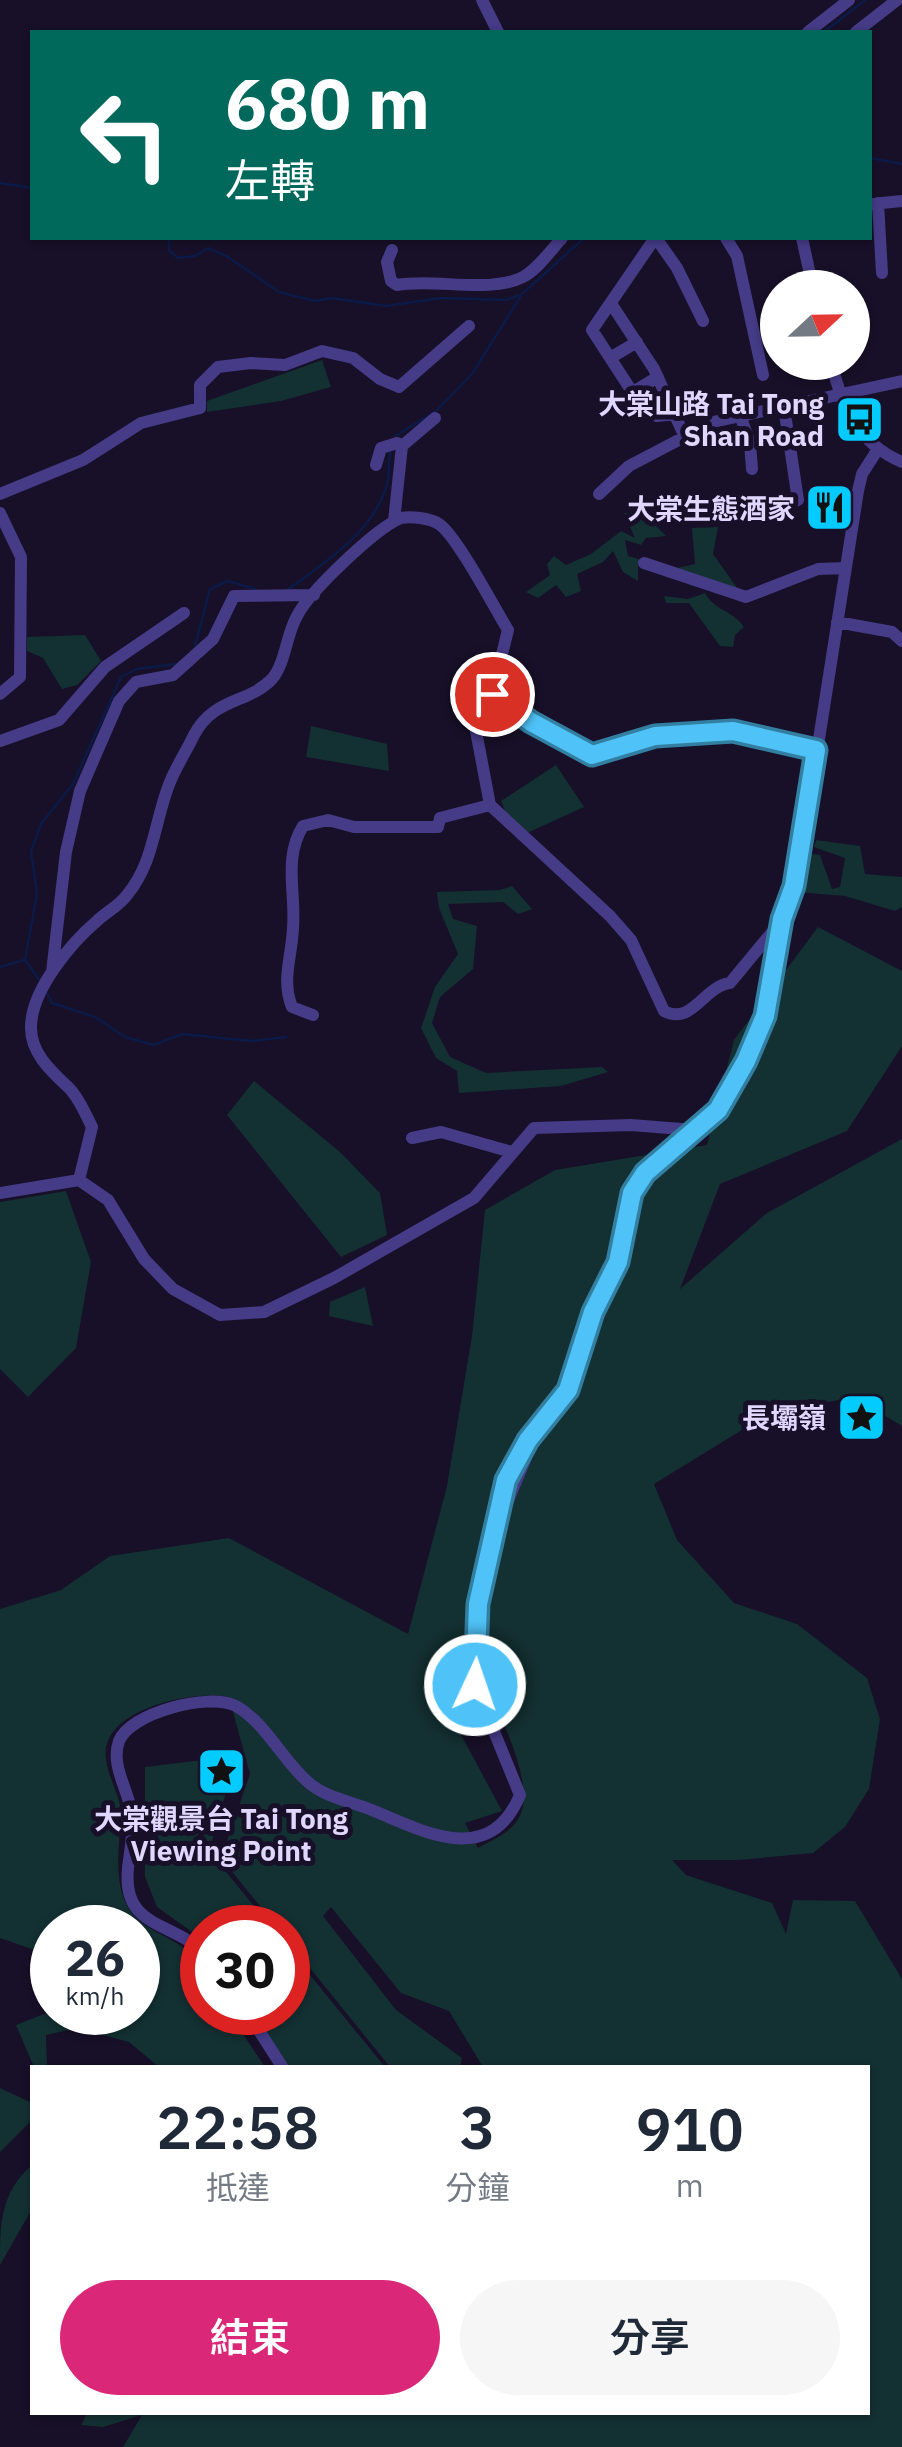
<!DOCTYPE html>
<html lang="zh-TW">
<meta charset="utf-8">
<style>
body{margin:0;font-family:"IBM Plex Sans","Noto Sans TC",sans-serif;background:#f6f6f7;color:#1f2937;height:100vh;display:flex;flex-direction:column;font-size:38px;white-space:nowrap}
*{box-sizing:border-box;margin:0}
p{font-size:32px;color:#747a83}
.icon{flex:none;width:55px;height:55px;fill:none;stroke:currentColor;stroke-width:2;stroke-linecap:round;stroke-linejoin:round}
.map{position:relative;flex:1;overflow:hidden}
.details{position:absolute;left:30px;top:2065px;width:840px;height:350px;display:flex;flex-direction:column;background:#fff;border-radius:0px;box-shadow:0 2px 8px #0004}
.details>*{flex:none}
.guide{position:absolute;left:30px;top:30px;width:842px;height:210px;border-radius:0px;box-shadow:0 2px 8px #0004;background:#00695c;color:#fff;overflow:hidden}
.needle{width:65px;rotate:68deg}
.tools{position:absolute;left:760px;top:270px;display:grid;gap:20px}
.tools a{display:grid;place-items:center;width:110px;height:110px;border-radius:50%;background:#fff;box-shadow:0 2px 8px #0004;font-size:50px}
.speed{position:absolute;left:30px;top:1905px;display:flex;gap:20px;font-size:50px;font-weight:700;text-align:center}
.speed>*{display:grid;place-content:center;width:130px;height:130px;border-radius:50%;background:#fff;box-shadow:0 2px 8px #0004;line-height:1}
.speed small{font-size:25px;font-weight:400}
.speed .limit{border:15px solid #d22;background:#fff;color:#111}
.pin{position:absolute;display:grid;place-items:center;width:85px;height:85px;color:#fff;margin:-42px;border:5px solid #fff;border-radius:50%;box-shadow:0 2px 10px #0007}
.me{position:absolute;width:110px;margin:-55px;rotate:3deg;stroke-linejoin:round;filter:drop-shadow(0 0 8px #0008)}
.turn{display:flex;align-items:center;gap:35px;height:210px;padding:0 30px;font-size:45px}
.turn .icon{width:130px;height:130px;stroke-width:2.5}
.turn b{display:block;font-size:70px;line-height:85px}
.eta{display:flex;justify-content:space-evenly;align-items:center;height:170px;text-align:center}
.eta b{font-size:60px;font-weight:600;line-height:70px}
.action{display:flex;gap:20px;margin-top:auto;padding:20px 30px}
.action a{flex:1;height:115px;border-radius:60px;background:#db2777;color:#fff;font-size:40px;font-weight:600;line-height:115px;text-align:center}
.action a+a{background:#f6f6f7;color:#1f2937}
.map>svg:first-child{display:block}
.green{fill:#133032;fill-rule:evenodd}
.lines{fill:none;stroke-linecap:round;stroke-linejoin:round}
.stream{stroke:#0b1a47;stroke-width:2.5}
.minor{stroke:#463b87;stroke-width:12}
.route-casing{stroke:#337fa1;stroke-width:25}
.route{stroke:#4fc3f7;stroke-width:18}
.labels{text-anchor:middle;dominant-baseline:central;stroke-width:10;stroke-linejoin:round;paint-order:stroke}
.poi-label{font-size:28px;font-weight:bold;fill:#e0d7ff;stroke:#171028;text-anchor:end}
</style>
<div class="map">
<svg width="902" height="2447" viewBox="0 0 902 2447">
<rect width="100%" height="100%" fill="#171028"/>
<path class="green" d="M322,360L331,387L281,401L207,412V401Z
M642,512L666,536L646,538L641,545L625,540L628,556L645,561L638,563V581L623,572L613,551L603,562L577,574L581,591L566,597L556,585L538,598L526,592L550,575L547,564L554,556L566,565L591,554L621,531L635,538L624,513Z
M718,527L713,554L738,589L677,568L695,564L692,528Z
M705,593C715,611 734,611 744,627L735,635L733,647L720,646L689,603H666L664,596L688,599Z
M85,635L101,661L77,685L62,689L43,658L27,651V637Z
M311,726L387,744L389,771L306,757Z
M556,765L584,807L527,833L509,820L501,801Z
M816,840L860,846L865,874L902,877V907L895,911L845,896L796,892L804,871L805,853L820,855L832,889L840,887L845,858L814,847Z
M512,886L532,909L518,914L503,902L448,904L453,919L477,926L473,969L440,997L432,1023L450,1057L486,1073L602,1067L608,1072L561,1086L459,1093L457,1071L436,1058L421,1028L435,987L458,954L439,908L437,892L500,890Z
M818,927L902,971V1046L847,1131L720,1184L680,1289L767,1213L902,1139V1426L854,1397L768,1414L654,1484L677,1540L734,1603L797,1624L867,1678L880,1719L869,1789L845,1827L813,1853L739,1860H672L686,1875L772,1903L786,1934L793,1900L855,1901L902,1979V2447H123L142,2415L103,2427L81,2425L88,2412H868V2068L483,2067L449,2011L401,1993L331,1907L323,1916L396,2010L462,2058L460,2067H390L288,1941V1928L277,1927L221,1858L250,1774L229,1697C194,1690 100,1709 106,1758C108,1780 122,1796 121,1818C119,1847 113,1883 129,1909C146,1937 193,1938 202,1974C205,1985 202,2001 202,2012L229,2013L265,2067H159L129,2042L77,2028L46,2035L47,2067H34L16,2025L52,2011L138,2012V1928H52V1956L0,1938V1609L61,1590L110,1556L229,1538L408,1634L447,1486L472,1336L485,1210L555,1170L707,1145L734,1040ZM488,1690C502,1718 533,1783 521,1813C514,1832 494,1839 478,1848L465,1823L502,1811L458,1729Z
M254,1081L340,1152L380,1193L387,1235L341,1257L227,1115Z
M66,1191L91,1262L76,1348L28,1397L0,1369V1202Z
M365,1287L373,1326L329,1316L330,1302Z
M219,1758L232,1772L209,1851L271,1927L202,1928V1939L157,1907L145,1877V1767Z
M288,1948L385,2067H287L254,2013L288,2012Z
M0,2088L32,2103V2120L0,2152Z
M32,2165V2209L0,2265C0,2224 0,2193 32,2165Z"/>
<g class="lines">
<path class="stream" d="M824,32L865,0
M870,158L902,164
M0,183L32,188
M169,238V250L178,258L195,256L208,248L228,257L279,292L315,301L331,298L386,306L441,298L507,300L518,295
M395,436L436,411L472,374L522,294L584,238
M286,591C324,563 371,534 386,488C391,475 387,462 391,449
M195,646L210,589L228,581L255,589
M0,967L24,960
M41,982L25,960L37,894L31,851L41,824L73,784L121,677L137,669L176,664
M47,993L52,1003L95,1017L125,1037L154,1045L182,1034L252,1041L286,1037"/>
<path class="minor" d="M482,0L498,32
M808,32L849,0
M856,32L897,0
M878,203L882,273
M872,204L902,201
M655,238L592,330L642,407L657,416L675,414
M656,238L677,268L703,321
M726,238L737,256L763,375
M802,238L813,288
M392,250L387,262L391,281L397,285C434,278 490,294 523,277C538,269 551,250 562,238
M612,305L654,369L684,435
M610,358L637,342
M831,362C842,406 857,443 902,462
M633,392L658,377
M784,407L798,500
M740,415L750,443L752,469
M376,465L381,448L397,443L402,446
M0,494L83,460L141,423L200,408V385L218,367L251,363L285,365L322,351L353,358L380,379L399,387L469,326
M599,494L629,466L713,422L902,381
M0,513L21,557L20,677L0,694
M394,521L402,446L435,418
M644,563L746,597L818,569L846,568
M837,622L892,632L902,641
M492,695L531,722L592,755L667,734L733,731L816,750
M0,741L59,720L105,667L184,613
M52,972L66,852L80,791L119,701L136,682L173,675L213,639L234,596L314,595
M313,1015L292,1007C281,980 292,956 293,928C296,893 283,858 303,826L328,820L354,827H438L440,818L490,805
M412,1138L441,1132L512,1152
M79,1180L92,1127C86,1115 79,1098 69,1088C52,1072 30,1053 31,1026C32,989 71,943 98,920C108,911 120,905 127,895C155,861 154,821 170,782C176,767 187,750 194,735C214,697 248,704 272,679C286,662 286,635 297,616C309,592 376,528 401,518C411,516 430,518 439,524C457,536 495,609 508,630L492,695L476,731L490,805L610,916L631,940L664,1011C692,1026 704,986 730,983L778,925
M0,1193L79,1180L108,1200L144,1259L173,1289L220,1315L264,1312L334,1278L474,1198L534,1128L631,1125L694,1130
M507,1503L528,1453
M202,1950C168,1921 122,1927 128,1868C130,1851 134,1832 132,1815C129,1790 110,1766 119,1741C130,1713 209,1692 236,1706C266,1723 283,1761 309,1783C325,1797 352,1802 372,1810C426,1833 490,1867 520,1795L475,1685L478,1603L506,1480L528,1440L568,1390L593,1312L618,1262L632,1193L645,1173L718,1110L746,1061L765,1015L782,919L794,886L803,841L858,491L862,474L878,449
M247,2012L283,2068"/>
</g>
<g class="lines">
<defs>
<path id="route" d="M475,1685L478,1604L506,1480L528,1440L568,1390L593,1312L618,1262L632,1193L645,1173L718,1110L746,1061L765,1016L782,919L794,886L816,750L733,731L655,736L592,755L531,722L492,694"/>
</defs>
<use href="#route" class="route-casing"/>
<use href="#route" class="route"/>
</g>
<defs>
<symbol id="bus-square" viewBox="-11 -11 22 22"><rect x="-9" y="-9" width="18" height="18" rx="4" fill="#04cbfe" stroke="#171028"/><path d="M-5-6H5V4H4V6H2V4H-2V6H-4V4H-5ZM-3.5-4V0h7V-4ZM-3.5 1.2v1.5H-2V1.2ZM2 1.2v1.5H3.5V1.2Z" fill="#111"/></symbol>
<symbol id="restaurant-square" viewBox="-11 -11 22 22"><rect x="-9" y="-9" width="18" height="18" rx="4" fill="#04cbfe" stroke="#171028"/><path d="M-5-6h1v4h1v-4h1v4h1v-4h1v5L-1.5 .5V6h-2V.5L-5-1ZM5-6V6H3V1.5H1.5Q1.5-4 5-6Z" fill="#111"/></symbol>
<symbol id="sight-square" viewBox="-11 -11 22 22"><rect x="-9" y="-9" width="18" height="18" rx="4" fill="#04cbfe" stroke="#171028"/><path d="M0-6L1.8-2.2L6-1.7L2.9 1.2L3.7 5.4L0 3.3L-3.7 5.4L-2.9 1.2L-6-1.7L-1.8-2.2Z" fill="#111"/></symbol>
</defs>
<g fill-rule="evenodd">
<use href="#bus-square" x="832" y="392" width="55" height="55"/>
<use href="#restaurant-square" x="802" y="480" width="55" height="55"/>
<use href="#sight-square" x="834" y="1390" width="55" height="55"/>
<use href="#sight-square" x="194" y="1744" width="55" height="55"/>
</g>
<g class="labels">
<g class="poi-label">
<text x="824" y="403">大棠山路 Tai Tong<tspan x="824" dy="32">Shan Road</tspan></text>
<text x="795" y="508">大棠生態酒家</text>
<text x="826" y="1417">長壩嶺</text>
<text x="221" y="1818" text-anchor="middle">大棠觀景台 Tai Tong<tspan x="221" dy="32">Viewing Point</tspan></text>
</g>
</g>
</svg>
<div class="tools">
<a><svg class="needle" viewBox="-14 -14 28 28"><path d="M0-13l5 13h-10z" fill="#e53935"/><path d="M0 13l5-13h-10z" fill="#747a83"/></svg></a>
</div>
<div class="speed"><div>26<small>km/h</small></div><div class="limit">30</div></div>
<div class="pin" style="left:492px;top:694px;background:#d93025"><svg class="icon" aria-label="arrive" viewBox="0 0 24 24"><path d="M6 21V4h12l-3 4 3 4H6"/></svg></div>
<svg class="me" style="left:475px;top:1685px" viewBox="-20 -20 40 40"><circle r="17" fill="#4fc3f7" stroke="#fff" stroke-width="3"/><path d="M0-11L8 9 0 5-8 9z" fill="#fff"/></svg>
<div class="guide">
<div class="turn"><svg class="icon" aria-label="left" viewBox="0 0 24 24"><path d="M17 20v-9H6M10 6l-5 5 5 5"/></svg><div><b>680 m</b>左轉</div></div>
</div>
<section class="details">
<div class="eta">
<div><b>22:58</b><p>抵達</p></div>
<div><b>3</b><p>分鐘</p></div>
<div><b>910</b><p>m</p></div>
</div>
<div class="action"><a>結束</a><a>分享</a></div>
</section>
</div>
